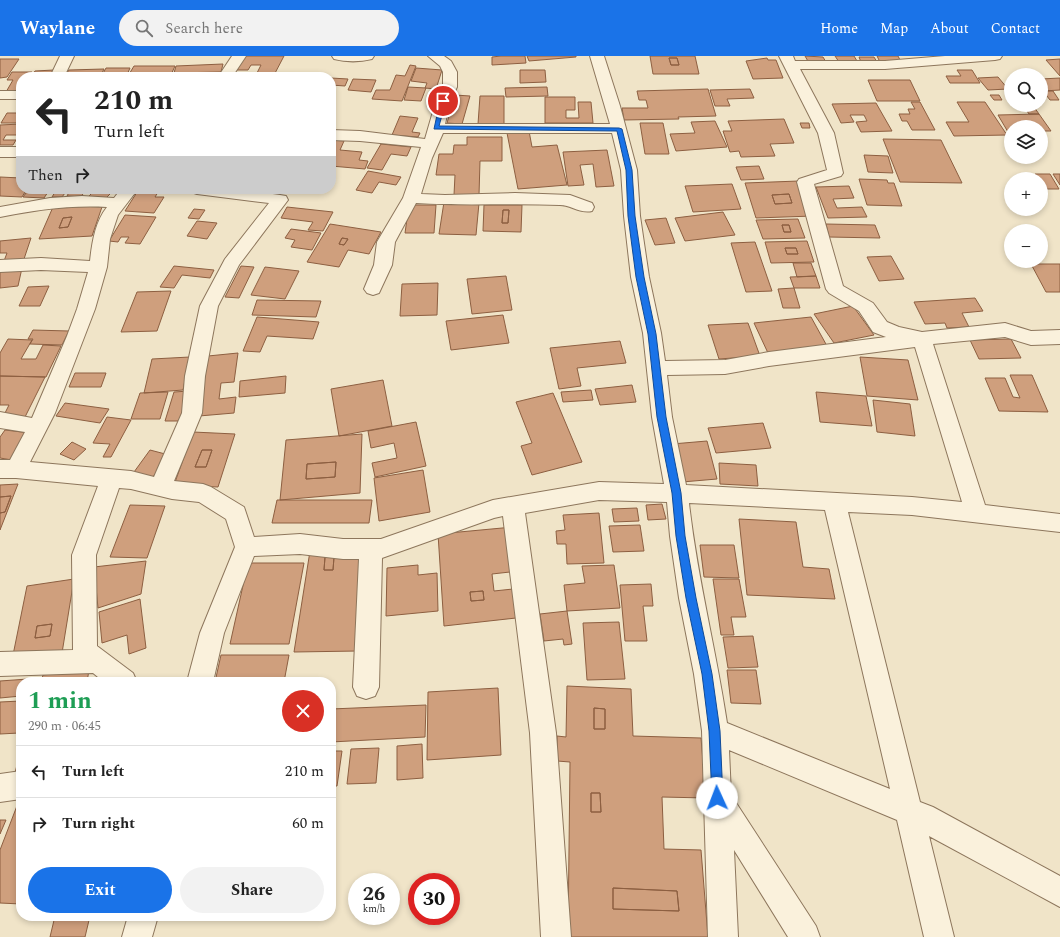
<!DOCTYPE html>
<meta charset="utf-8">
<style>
body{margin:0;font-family:Spectral,serif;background:#f2f2f2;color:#222;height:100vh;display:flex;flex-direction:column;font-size:15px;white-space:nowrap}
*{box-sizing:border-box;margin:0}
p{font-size:13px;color:#767676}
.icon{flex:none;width:22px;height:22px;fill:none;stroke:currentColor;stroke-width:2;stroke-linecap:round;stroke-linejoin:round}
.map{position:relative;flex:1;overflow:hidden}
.panel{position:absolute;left:16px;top:621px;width:320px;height:244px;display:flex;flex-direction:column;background:#fff;border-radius:16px;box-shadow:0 2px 6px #0003}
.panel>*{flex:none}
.top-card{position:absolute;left:16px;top:16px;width:320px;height:122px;border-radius:16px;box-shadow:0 2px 6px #0003;background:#fff;color:#222;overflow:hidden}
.fabs{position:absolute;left:1004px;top:12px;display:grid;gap:8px}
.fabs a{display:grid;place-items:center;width:44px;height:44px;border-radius:50%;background:#fff;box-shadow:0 2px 6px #0003;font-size:20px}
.speed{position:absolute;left:348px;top:817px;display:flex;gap:8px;font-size:20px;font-weight:700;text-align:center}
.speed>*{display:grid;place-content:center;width:52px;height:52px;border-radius:50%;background:#fff;box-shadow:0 2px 6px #0003;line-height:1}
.speed small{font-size:10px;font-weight:400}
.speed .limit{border:6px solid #d22;background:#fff;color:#111}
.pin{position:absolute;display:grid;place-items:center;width:34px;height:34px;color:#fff;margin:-17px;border:2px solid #fff;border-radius:50%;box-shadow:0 1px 4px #0007}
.me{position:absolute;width:44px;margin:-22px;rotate:358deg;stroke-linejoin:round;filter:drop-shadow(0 0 3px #0008)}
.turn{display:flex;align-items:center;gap:14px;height:84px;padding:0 12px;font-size:18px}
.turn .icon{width:52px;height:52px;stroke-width:2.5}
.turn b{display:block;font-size:28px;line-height:34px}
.then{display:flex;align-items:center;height:38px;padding:0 12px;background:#0003;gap:8px;font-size:15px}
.round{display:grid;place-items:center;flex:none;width:42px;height:42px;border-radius:21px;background:#f2f2f2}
.overview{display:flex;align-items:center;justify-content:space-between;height:68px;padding:0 12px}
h1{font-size:24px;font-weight:700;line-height:30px;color:#1e9e55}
.primary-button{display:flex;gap:8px;margin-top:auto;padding:8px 12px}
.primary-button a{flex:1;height:46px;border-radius:24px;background:#1a73e8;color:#fff;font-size:16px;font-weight:700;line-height:46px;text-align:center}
.primary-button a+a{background:#f2f2f2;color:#222}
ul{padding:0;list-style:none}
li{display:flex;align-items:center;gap:12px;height:52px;padding:0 12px;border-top:1px solid #e0e0e0}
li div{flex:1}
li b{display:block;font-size:15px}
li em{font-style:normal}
header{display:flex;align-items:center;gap:24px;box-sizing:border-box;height:56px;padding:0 20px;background:#1a73e8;color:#fff}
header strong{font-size:19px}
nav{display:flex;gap:22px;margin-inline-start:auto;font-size:14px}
.search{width:280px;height:36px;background:#f2f2f2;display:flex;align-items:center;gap:10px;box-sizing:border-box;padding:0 14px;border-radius:22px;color:#767676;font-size:15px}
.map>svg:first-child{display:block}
.building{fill:#cf9f7d;stroke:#8d5f41;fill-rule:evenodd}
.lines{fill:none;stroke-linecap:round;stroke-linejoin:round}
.minor-casing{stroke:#8d765c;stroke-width:2}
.minor{fill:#faf1dc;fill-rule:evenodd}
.route{fill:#1a73e8;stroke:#114b97}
</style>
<header>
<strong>Waylane</strong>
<div class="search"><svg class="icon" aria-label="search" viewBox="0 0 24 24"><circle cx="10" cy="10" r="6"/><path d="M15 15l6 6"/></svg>Search here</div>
<nav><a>Home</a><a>Map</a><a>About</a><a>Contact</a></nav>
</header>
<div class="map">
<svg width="1060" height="881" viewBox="0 0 1060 881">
<rect width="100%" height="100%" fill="#f0e4c8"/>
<path class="building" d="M244,0H284L273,21H255L261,9H251L248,14H236Z
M501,0H525L526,7L492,9V1Z
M527,0H576V1L529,5Z
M650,0H695L699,18H653ZM669,2H677L679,9H671Z
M805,0L823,1L826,6L809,7Z
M835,0H854L857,5L839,6Z
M877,0H898L901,6H880Z
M859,1H874L877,6H861Z
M669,2H677L679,9H671Z
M767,2L768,4H776L783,22L753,23L746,5Z
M0,3H19L7,21L0,22Z
M1060,3V20L1046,4Z
M223,8L221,16L174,17L176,10Z
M410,9L416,10L402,45L372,43L376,34H390L396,19L405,20Z
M134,10H175L170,21L128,20Z
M106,12H130L126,21H101Z
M416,12L442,14L436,33L425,32L427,27L411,25Z
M104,13L100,21H64L69,14Z
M54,14L50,21H31L35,15Z
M520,14H545L546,26L520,27Z
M957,14H972L980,27H950L946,20H961Z
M12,16H32L29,21H21L20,36H6L13,24H7Z
M207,18H220L219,21H205Z
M998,21L1008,33L988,34L978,22Z
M331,22L348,23L345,30L331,29Z
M1060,22V34L1043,35L1041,32V23Z
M353,23L376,24L371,36L348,34Z
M868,24H910L920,45H877Z
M408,31L426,32L421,45L404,44Z
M547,31L548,40L506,41L505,32Z
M708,33L716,60L678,61L679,63L624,64L622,52H648L646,44H639L637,35Z
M750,33L754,42L727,43L730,50H715L710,34Z
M1043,35H1053L1059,44H1050Z
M455,39L470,40L462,68L447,67Z
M990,39H999L1002,44H994Z
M480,40H504V68H478Z
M545,41H575V54H566V62H579L578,46H591L593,67H545Z
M911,46H920L935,74H912L907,65H902L899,58H910L908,53H915Z
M957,46H985L1007,79L954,80L946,66H969Z
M876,47L892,75L861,76L856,66L867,65L864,59H850L854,66L841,67L832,48Z
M1034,51L1039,58H1029L1025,52Z
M7,57H21V67H1Z
M1039,58L1051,75H1041V71H1011V76H1008L998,59Z
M400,60L418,62L412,76L420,77L418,81L392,79Z
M784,63L794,87L770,88L775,100L741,101L739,95L730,96L723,75H732L728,65Z
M715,65L727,91L676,95L670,78L695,77L691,66Z
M640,67H663L669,98H645Z
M800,67H809L810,72H802Z
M21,68V75L19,79H6L3,84H16L13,89H0V69Z
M529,75L532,91L557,89L567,129L518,133L507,77Z
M467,81H502V105H480L479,139H454L455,119H436L439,98H453L454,89H467Z
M883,83L941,84L962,127L900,126Z
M331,84L344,85L340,94L362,96L359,104L368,105L365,113L331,110Z
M381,88L411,91L407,100L391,98L382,114L367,112Z
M607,94L614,130L596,131L593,108L580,109L584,129L568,130L563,96Z
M864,99L888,100L893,117L868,116Z
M759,110L764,123L741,124L736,111Z
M368,115L401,121L396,129L379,126L372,137L356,134Z
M1035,118H1050L1059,133H1043L1041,129V123H1038Z
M1053,118H1060V129Z
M0,121L21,122V133H27L22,141L0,140Z
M859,123L887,124L888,127H894L902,150L867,149Z
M799,125L813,160L756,162L745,127ZM789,138L792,147L775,148L772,139Z
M732,128L741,153L693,156L685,130Z
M849,130L854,142L833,143L837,152L862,151L867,161L828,162L816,131Z
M29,133H50L44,142L23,141Z
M57,133H68L62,141H52Z
M71,133H86L81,141L67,140Z
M96,133H102L113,135L104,144L88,141Z
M139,133H160L155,141H164L154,157L125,155Z
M789,138L792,147L775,148L772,139Z
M444,146L479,147L476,179L439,178Z
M103,148L92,180L39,183L53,151ZM72,161L68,171L59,172L63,162Z
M409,149H436L434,177H405Z
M484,149H522L521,176L483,175ZM503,154H509L508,167H502Z
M287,151L333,156L323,175L308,174L313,166L281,162Z
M194,153L205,154L199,163L188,162Z
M503,154H509L508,167H502Z
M723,156L735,179L685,185L675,162Z
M125,159L156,161L140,188L125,187L129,181H121L118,186L109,185Z
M72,161L68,171L59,172L63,162Z
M666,162L675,187L655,189L645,164Z
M798,163L805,182L763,183L756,164ZM782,169H789L791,176H784Z
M197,165L217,167L207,183L187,180Z
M330,168L381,176L369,198L348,194L339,211L307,206ZM342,182L348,183L344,189L339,188Z
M826,168L875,169L880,182L829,181Z
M782,169H789L791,176H784Z
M291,173L321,177L312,194L291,191L295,184L285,182Z
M31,182L24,203L4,205L7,197H0V185Z
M342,182L348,183L344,189L339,188Z
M807,185L814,206L771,207L765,186ZM785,192H796L798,198H787Z
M755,186L772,235L746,236L731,187Z
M785,192H796L798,198H787Z
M891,200L904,223L879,225L867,201Z
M793,207H811L816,220L797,221Z
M1031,208H1060V236H1046Z
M174,210L214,214L210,222L182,219L174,232L160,231Z
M241,210L254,211L239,242L225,241Z
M265,211L299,215L285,243L251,239Z
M22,212L18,230L0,232V215Z
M506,220L512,254L472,258L467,223Z
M816,220L820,232H794L790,221Z
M438,227L437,259L400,260L402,228Z
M49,230L40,250H19L28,231Z
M794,232L800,252H783L778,233Z
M171,235L157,275L121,276L137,236Z
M975,242L983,255L962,257L969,271L947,272L945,267L925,268L914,246Z
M257,244L321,245L316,261L252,259Z
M853,250L874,279L834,287L814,258Z
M503,259L509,287L451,294L446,265Z
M257,261L319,266L313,283L267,280L260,296L243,295Z
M811,261L827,290L768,297L754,267Z
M748,267L760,300L719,303L708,269Z
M33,274L69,275L62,289L30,288L33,283H28Z
M8,283L32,284L21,303H36L43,289L61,290L46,321L0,320V297Z
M1011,283L1021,302L979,303L970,284Z
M620,285L626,307L577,312L581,330L559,333L550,292Z
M238,297L234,326L221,327L219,343L236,341L234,357L199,360L208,300Z
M190,301L183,334L144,337L152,303Z
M860,301L908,304L918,344L867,340Z
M75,317H106L101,331H69Z
M1010,319H1032L1048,356L999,355L985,322H1005L1013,341L1020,342Z
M0,320L45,321L25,361H3L9,349H0Z
M286,320L285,337L239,341L240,325Z
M383,324L392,370L339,380L331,333Z
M632,329L636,346L600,349L595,333Z
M591,334L593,344L563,346L561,336Z
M189,335L181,365H165L174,336Z
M168,336L160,363H131L140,337Z
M816,336L866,340L872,370L820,366Z
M553,337L582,406L532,419L521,390L532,387L516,346Z
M873,344L910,348L915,380L877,376Z
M65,347L109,353L100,367L56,360Z
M107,361L131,364L111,401H103L110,388L93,387Z
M416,366L426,410L375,421L372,407L397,402L394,387L371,392L368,375Z
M763,367L771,392L716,397L708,372Z
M5,374L30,377L12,404L0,402V381Z
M193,376L235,378L218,431L174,429ZM202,394H212L206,411H195Z
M362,378L360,437L280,444L286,384ZM336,406L335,421L306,423L307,408Z
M707,385L717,423L682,426L672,388Z
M72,386L86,393L74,404L60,398Z
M150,394L169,399L153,421L134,416Z
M202,394H212L206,411H195Z
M336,406L335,421L306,423L307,408Z
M719,407L756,409L758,430L720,428Z
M423,414L430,456L379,465L374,422Z
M18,428L0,474V457L5,456L11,440L0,441V429Z
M11,440L5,456L0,457V441Z
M277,444H372L369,467H272Z
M662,448L666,463L648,464L646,449Z
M130,449L165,450L147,502L110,501Z
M637,452L639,465L614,466L612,453Z
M599,457L604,507L567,508L566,488H557L556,475L565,474L563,459Z
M739,463L796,466L803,511L829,513L835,543L747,539Z
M640,469L644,495L613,496L609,470Z
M513,471L519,515L492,518L494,535L513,533L516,562L444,570L438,478ZM483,535L484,544L471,545L470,536Z
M700,489H734L739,522L704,521Z
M369,494L358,595L294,596L310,495ZM325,501H334L333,514H324Z
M325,501H334L333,514H324Z
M146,505L141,538L98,552L94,511Z
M248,507H304L289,588H230Z
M418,509V519L437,517L438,555L386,560L387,512Z
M614,509L620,552L567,555L564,529L585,527L582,510Z
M74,523L62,597L12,604L27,530ZM52,568L50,580L35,582L37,570Z
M713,523H739L746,561H731L734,579H721Z
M651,528L653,550H643L647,585H625L620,529Z
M483,535L484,544L471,545L470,536Z
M140,543L146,592L129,598L127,579L102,587L99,556Z
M567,555L572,588L564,589L563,583L544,585L540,558Z
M619,566L625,623L587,624L583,567Z
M52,568L50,580L35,582L37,570Z
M753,580L758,611L728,612L723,581Z
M221,599H289L284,626H215Z
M89,614L87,626H41L43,619Z
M727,614H756L761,648L731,647Z
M28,623V626H21V640L0,642V625Z
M567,630L631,633L633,680L701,682L706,742L662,741L664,793L701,794L708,881H568L570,706L557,705V680L566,681ZM594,652L605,653V673H594ZM591,737H600L601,756H591ZM613,832L677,835L679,855L613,853Z
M498,632L501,699L427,704L428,636Z
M21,645V671L19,677L0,678V646Z
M426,649L425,681L331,686V653Z
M594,652L605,653V673H594Z
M422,688L423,722L397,724V690Z
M379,692L376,727L347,728L351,693Z
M21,693V720L14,721Z
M331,695H342L337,730H331Z
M591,737H600L601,756H591Z
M20,742L21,848L0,847V794Z
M0,764H6L0,778Z
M613,832L677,835L679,855L613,853Z
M55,860H90L85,881H50Z"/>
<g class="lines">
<defs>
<path id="minor" d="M60,0H74L64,21H50Z
M232,0H246L232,21H218Z
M332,0H374L372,3C360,6 346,6 334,3Z
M428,0H444L451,5L457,16V31L450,45L445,68H610L590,0H604L620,50L637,114L640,160L649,221L661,277L665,305L725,304L769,296L886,281L873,276L859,255L829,237L826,233L797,126L799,123L827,114L818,77L779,0H793L795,5H885L945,0H1002L1000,3L995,4L885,13H800L834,77L843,117L841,120L814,128L843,230L873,247L887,266L899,271L922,276L1005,267L1031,275L1060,274V288L1031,289L1005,281L933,288L985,449L1060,458V476L912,459L848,456L920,746L933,751L1060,820V851L929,780L954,881H924L897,764L729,694L731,739L816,870L820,881H788L734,794L738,881H708L702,675L694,618L679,542L670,480L667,446L599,444L525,457L556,677L571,881H541L530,677L503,460L494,462L382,502L379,631L375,640L366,643L357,640L353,631L359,503H343L300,498L254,500L224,577L213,626H187L200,577L235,491L226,463L199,446L172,443L131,433L119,432L96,499L97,590L133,617L137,626H104L93,617L0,620V596L73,594L72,499L98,430L16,422H0V404H10L25,376L0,372V356L32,362L67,280L77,253L88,216L41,214L0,216V204L41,202L90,205C92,187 95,166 107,151C68,149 37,154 0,161V151L50,142L82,140L114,142L121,133H138L118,159L110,183L107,211L95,253L55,357L30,406L131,415L154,421L182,357L185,320L200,250L225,203L269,147L197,138L191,136L189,133H234L280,139L286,140L288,144L239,209L218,250L205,320L202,357L174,425L203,428L211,431L244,451L254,481L300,478L343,483H381L493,444L599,426L664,428L652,361L643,277L631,221L624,160L621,114L612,77H443L432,102L421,138L445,139L515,137L570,139L592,147L594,151L592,155C580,158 571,149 560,149C512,147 464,150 416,147L395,186L392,209L379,237L373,239L367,237L364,233L374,209L377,186L403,142L421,91L360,85L331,84V74L360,75L425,83L436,45L443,31V16L440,10ZM915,291L962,446L912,441L686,429L672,361L667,319L725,318L769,310ZM689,447L825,454L890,733L727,667C716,593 697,521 689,447Z
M0,35H21V43H0Z
M0,91H21V101H0Z
M21,715V743L0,746V718Z
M128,860H158L152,881H122Z"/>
</defs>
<use href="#minor" class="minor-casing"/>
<use href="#minor" class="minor"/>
</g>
<path class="route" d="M443,43L446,45L439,70L619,72L622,73L632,114L635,160L644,221L656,278L666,361L681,437L685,480L696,542L712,618L720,675L723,742L721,746L717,748L713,746L712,742L709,675L702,618L686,542L676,480L672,437L657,361L648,278L636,221L628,160L626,114L617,75L434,73L440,45Z"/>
</svg>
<div class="fabs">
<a><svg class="icon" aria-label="search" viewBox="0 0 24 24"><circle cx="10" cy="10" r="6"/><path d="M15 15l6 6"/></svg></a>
<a><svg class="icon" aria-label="layers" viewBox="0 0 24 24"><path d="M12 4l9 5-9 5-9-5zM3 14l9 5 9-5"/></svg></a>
<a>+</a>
<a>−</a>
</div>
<div class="speed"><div>26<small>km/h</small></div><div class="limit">30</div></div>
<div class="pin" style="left:443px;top:45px;background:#d93025"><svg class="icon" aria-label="arrive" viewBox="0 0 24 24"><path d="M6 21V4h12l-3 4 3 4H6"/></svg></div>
<svg class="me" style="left:717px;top:742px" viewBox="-20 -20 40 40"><circle r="19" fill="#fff"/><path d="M0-13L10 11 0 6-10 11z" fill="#1a73e8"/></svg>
<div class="top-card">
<div class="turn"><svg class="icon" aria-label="left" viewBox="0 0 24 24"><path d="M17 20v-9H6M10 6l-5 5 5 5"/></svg><div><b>210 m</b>Turn left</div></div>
<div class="then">Then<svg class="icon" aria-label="right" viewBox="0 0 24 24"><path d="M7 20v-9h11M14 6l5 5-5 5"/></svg></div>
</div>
<section class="panel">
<div class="overview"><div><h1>1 min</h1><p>290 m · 06:45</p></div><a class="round" style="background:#d93025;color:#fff"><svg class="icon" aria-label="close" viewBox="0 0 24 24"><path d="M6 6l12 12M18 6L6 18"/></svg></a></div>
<ul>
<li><svg class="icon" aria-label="left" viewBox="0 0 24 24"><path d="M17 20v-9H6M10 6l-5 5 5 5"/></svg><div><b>Turn left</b></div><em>210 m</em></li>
<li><svg class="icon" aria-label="right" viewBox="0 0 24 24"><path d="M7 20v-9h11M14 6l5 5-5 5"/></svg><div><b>Turn right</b></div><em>60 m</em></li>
</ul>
<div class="primary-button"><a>Exit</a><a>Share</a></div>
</section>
</div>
